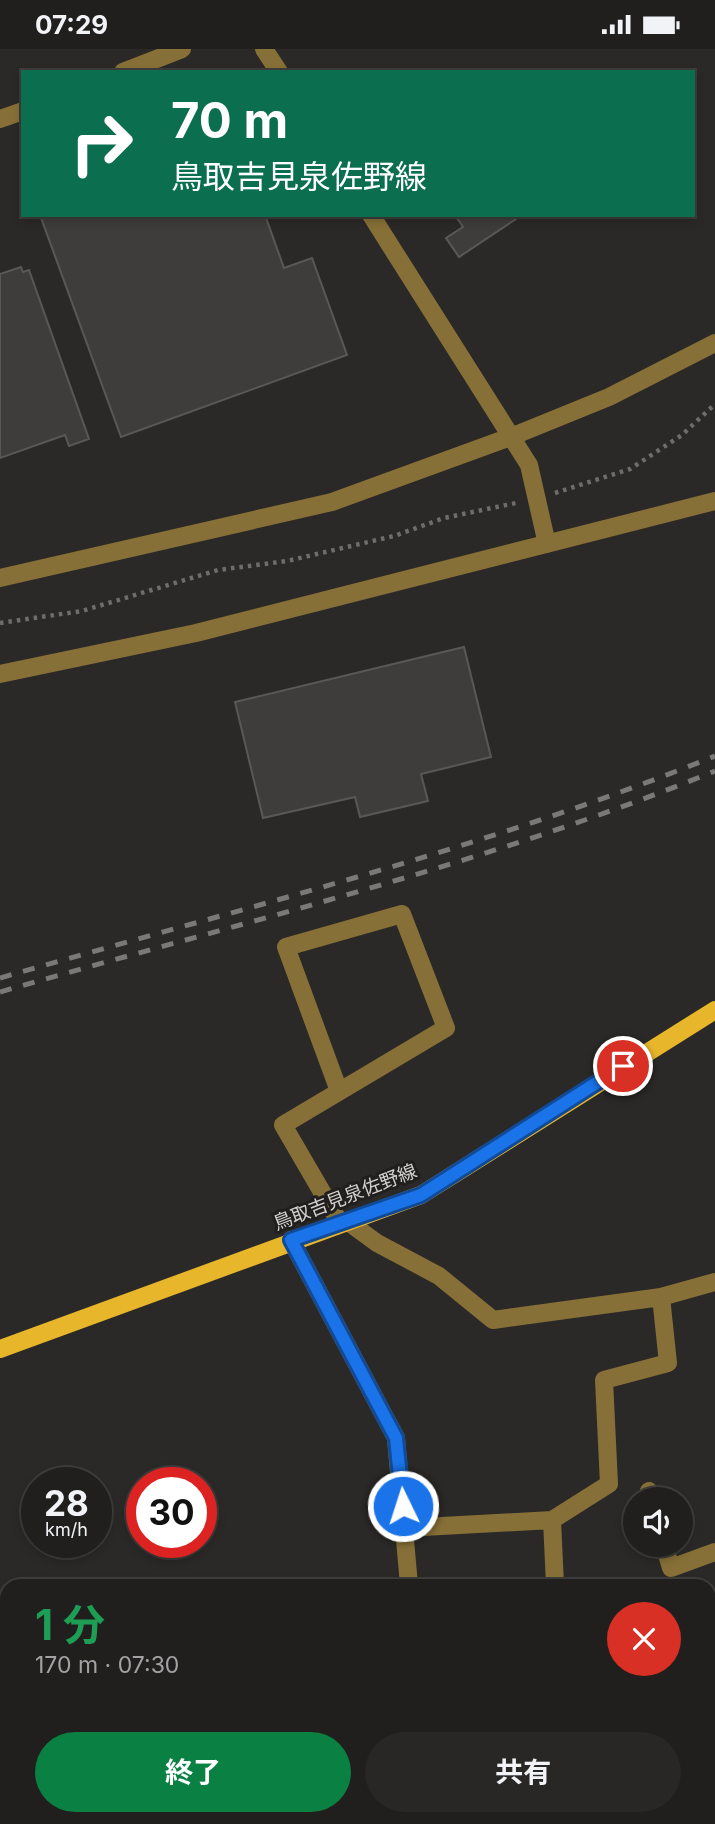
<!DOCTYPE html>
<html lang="ja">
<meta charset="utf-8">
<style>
body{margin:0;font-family:Inter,"Noto Sans JP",sans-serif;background:#282726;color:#f1f3f6;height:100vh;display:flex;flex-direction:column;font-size:26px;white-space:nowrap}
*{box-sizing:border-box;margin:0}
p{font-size:23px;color:#a2a2a4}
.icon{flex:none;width:38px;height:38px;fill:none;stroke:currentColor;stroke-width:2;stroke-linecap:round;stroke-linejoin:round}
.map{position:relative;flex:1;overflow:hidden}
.drawer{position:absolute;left:0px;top:1530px;width:716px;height:247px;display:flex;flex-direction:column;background:#201f1d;border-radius:21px 21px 0 0;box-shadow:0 4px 10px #0003,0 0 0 2px #3d3d3b}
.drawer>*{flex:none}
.guide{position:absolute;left:21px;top:21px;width:674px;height:147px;border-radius:0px;box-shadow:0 4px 10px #0003,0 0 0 2px #3d3d3b;background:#0b6e4f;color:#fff;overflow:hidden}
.controls{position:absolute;left:623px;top:1438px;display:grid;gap:14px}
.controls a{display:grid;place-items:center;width:70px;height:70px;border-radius:50%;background:#201f1d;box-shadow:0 4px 10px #0003,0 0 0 2px #3d3d3b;font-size:35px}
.speed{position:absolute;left:21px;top:1418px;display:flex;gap:14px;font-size:35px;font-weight:700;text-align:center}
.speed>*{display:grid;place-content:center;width:91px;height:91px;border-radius:50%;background:#201f1d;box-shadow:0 4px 10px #0003,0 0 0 2px #3d3d3b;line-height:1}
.speed small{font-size:18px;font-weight:400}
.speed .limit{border:10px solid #d22;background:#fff;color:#111}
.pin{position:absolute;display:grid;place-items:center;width:60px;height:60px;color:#fff;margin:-30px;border:4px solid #fff;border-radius:50%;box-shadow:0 2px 7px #0007}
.me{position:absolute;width:77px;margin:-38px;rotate:356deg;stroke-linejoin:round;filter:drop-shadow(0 0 5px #0008)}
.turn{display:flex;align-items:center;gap:24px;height:147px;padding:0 35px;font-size:32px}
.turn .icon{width:91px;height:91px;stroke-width:2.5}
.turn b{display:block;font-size:49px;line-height:60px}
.round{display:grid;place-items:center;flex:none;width:74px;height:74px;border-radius:37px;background:#282726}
.overview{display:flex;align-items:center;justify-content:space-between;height:119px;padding:0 35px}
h1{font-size:42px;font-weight:700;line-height:52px;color:#1e9e55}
.action{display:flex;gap:14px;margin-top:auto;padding:14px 35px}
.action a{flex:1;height:80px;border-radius:42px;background:#0b8043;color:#fff;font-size:28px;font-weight:700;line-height:80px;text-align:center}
.action a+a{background:#282726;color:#f1f3f6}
.status{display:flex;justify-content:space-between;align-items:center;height:49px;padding:0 35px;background:#201f1d;direction:ltr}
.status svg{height:19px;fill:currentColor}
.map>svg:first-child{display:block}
.building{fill:#3f3d3c;stroke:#5a5856;stroke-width:2}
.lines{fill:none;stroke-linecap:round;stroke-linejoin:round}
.path{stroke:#6f6d6b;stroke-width:4.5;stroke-dasharray:3.5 5;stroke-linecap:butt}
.minor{stroke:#877037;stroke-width:18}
.major{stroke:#e7b62b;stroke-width:18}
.rail{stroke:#7b7977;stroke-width:5;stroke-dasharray:12 12;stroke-linecap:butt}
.route-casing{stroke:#114b97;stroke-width:18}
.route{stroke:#1a73e8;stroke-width:12}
.labels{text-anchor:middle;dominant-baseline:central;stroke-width:6;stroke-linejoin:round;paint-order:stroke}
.street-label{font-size:19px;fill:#d3d1d0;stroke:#211f1e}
</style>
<div class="status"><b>07:29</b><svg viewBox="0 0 49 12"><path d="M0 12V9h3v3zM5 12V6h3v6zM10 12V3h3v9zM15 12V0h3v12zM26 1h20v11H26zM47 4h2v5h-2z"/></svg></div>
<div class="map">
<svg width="715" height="1775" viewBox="0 0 715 1775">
<rect width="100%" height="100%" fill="#2b2927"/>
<path class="building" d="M40,166H265L284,219L312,209L347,306L121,388Z
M455,166H522L459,208L446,189L463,178Z
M21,218L23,223L29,221L89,390L69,397L65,386L0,409V225Z
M464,598L491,708L421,725L428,752L360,768L355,748L263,769L235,653Z"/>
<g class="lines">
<path class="path" d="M555,444L630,420L682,386L715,355
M0,574L82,562L218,521L287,512L394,487L444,469L516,454"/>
<path class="minor" d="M264,0L279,23
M123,23L182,0
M0,70L23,62
M371,166L529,416L547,495
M0,529L332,453L513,387L609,348L715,294
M0,625L196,584L715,452
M339,1042L286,898L402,865L446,979L283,1076L340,1174
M347,1172L377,1194L439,1227L493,1271L661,1248L715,1233
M291,1191L396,1389L409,1536
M649,1442L651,1451
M552,1471L555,1536
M405,1479L552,1471L609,1435L604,1331L668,1314L661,1248
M664,1496L671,1519L715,1503
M709,1596L715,1594
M0,1636L7,1634
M709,1643L715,1641
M428,1769L429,1775
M574,1769L576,1775"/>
<path class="major" d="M0,1300L421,1146L715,961"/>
<path class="rail" d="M0,929C239,860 484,800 715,707
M0,943C239,874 484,816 715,722"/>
</g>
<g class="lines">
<defs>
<path id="route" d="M403,1457L396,1389L291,1191L421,1146L623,1017"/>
</defs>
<use href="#route" class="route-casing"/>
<use href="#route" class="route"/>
</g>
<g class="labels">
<g class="street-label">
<text transform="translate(345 1148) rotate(-21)">鳥取吉見泉佐野線</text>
</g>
</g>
</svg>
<div class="controls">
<a><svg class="icon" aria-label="sound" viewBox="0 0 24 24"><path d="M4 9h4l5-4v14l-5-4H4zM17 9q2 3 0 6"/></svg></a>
</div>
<div class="speed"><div>28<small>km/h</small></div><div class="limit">30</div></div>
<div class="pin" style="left:623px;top:1017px;background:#d93025"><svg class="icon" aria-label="arrive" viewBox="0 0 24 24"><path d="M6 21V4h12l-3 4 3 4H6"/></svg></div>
<svg class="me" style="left:403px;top:1457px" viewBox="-20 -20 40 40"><circle r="17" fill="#1a73e8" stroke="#fff" stroke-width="3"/><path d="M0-11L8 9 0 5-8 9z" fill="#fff"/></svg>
<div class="guide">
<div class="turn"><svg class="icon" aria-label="right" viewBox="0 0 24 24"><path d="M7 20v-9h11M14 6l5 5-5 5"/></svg><div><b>70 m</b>鳥取吉見泉佐野線</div></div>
</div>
<section class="drawer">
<div class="overview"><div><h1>1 分</h1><p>170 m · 07:30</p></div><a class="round" style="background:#d93025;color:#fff"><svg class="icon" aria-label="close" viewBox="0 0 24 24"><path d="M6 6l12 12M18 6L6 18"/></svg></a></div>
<div class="action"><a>終了</a><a>共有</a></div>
</section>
</div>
